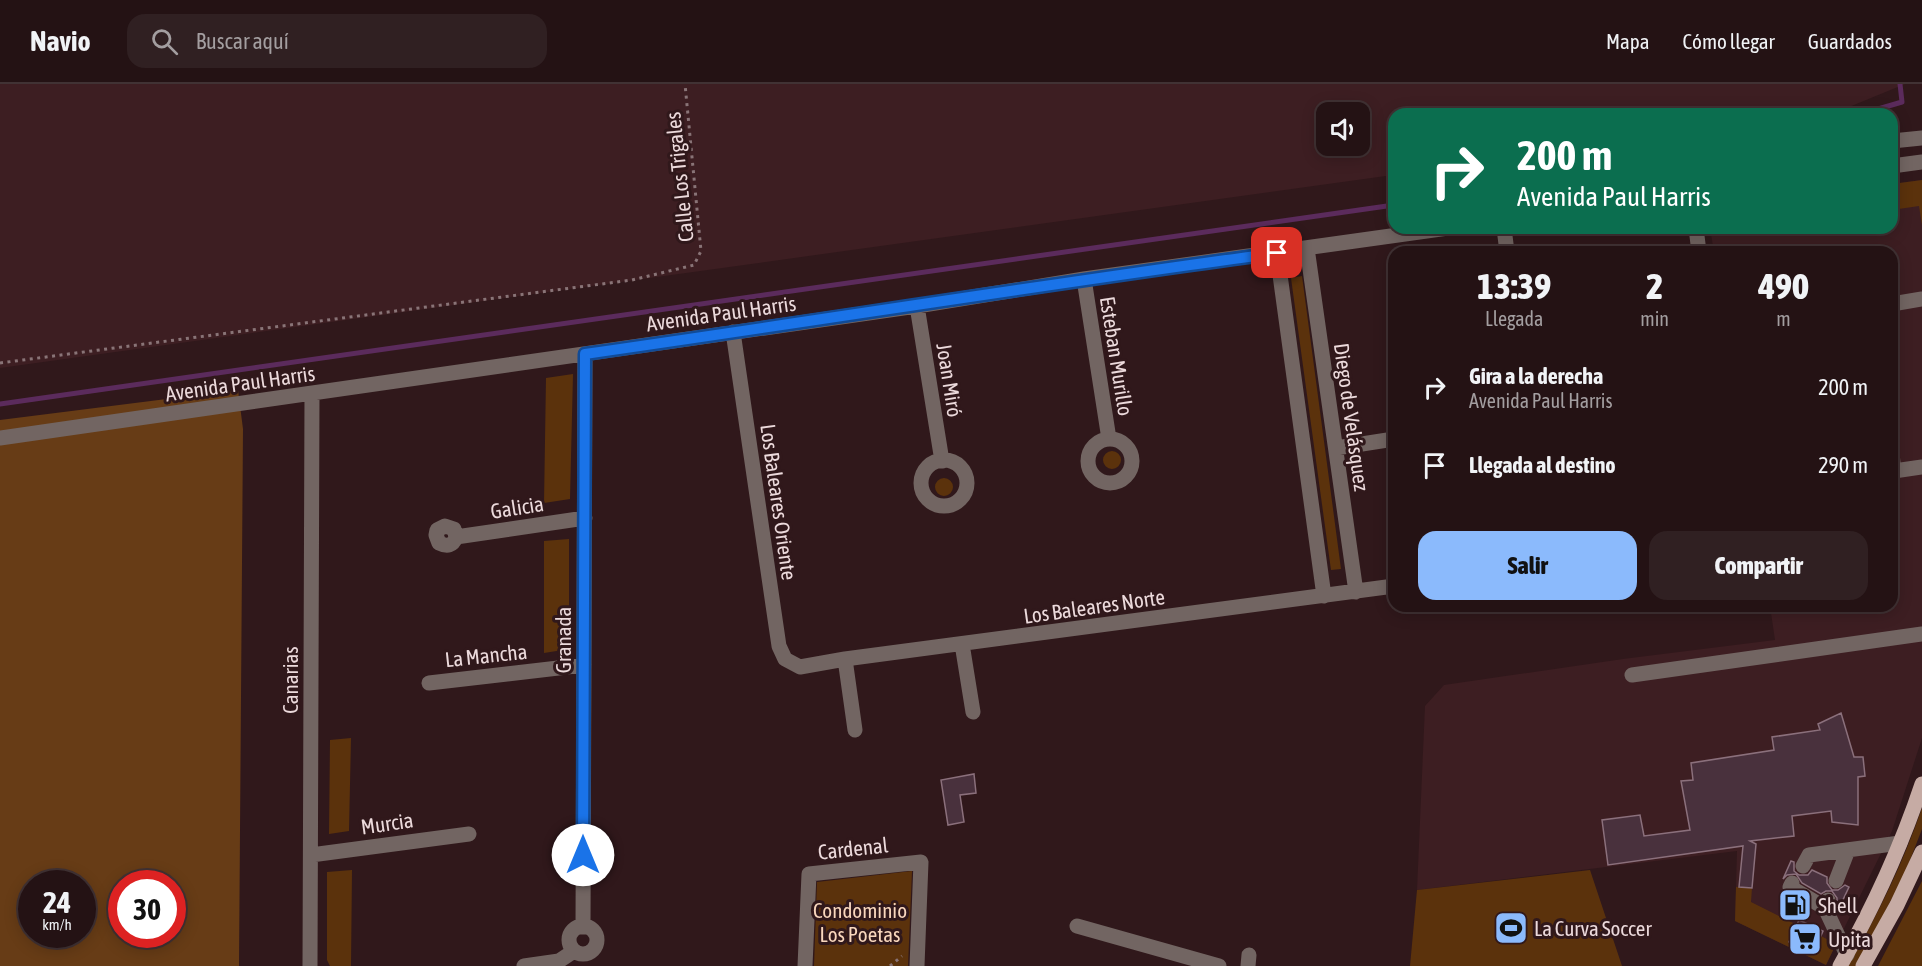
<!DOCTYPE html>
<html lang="es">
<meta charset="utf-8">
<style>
body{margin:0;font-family:"Asap Condensed",sans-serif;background:#302022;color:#f1f3f6;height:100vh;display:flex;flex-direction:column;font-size:22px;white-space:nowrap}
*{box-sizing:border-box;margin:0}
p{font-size:20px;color:#a39ea0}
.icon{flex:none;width:33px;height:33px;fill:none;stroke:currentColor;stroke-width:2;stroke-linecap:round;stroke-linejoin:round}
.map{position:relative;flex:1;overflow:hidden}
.side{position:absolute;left:1388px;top:162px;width:510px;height:366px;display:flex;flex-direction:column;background:#241214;border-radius:18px;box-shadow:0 3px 15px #0003,0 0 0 2px #413234}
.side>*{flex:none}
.hud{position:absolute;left:1388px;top:24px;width:510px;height:126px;border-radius:18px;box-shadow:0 3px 15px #0003,0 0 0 2px #413234;background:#0b6e4f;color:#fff;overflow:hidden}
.fabs{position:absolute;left:1316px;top:18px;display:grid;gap:12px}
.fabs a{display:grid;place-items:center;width:54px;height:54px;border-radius:12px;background:#241214;box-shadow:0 3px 15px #0003,0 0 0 2px #413234;font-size:30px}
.speed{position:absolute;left:18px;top:786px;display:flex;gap:12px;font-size:30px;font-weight:700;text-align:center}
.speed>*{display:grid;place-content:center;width:78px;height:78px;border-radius:50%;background:#241214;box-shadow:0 3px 15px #0003,0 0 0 2px #413234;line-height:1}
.speed small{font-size:15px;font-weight:400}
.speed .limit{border:9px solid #d22;background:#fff;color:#111}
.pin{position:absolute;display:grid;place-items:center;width:51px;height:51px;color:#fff;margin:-26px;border-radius:12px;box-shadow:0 3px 9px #0006}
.me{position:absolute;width:66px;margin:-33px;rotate:0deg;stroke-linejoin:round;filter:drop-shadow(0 0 4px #0008)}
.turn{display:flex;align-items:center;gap:21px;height:126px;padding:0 30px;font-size:27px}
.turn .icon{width:78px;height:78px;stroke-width:2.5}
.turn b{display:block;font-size:42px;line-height:51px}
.eta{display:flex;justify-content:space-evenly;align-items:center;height:102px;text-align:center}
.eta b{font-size:36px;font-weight:800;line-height:42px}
.primary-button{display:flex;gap:12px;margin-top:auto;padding:12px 30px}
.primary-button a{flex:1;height:69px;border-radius:18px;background:#8bbafc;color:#111;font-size:24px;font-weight:800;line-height:69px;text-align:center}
.primary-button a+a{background:#302022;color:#f1f3f6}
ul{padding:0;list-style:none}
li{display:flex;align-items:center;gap:18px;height:78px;padding:0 30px}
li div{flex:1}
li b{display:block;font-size:22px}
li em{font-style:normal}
header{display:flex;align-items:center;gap:36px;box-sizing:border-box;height:84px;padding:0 30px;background:#241214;border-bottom:2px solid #413234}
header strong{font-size:28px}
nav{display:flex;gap:33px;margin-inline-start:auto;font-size:21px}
.search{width:420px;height:54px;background:#302022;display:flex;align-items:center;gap:15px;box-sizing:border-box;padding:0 21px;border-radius:18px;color:#a39ea0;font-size:22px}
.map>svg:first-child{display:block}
.built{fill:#3d1e22;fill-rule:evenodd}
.green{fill:#5b320c}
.forest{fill:#673c16;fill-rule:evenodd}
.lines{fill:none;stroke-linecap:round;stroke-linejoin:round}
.stream{stroke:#5b2b5c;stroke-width:5}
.building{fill:#49313d;stroke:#8b707c;stroke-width:1.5}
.path{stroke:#897477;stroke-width:3;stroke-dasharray:3 4.5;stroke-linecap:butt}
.minor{stroke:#726562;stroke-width:15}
.major{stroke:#c6aba4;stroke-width:15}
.route-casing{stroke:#114b97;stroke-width:15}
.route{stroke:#1a73e8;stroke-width:10}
.labels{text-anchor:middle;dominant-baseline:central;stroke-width:6;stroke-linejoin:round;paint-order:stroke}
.street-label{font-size:21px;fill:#ecdadc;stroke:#30181b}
.poi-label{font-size:21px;fill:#ecdadc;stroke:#30181b;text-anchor:start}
.park-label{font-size:21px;fill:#f9d7bd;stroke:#30181b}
</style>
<header>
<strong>Navio</strong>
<div class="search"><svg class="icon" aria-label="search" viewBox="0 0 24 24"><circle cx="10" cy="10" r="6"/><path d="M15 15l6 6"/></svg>Buscar aquí</div>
<nav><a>Mapa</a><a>Cómo llegar</a><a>Guardados</a></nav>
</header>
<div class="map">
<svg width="1922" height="882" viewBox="0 0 1922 882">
<rect width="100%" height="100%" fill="#30181b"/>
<path class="built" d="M0,0H1905L1832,30H1394L1393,91L0,284ZM1326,28H1359V62H1326Z
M1922,96V654L1892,747L1826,881L1735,837L1737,767L1417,806L1425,622L1444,601L1623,575L1775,556L1770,522H1892V168H1714L1710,144H1892V100Z"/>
<path class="green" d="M1922,96V141L1919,122L1892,126V100Z
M1719,144H1768L1721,151Z
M1302,192L1341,485L1331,486L1291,194Z
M573,290L570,415L544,419L546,294Z
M1103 376a9 9 0 1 1 18 0a9 9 0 1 1-18 0Z
M935 403a9 9 0 1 1 18 0a9 9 0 1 1-18 0Z
M569,455V565L544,569V457Z
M351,654L349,747L329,750L330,656Z
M1922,724V745L1905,789L1857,882H1848C1878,831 1903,779 1922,724Z
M352,786L351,882H330L327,876V788Z
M1590,786L1622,882H1410L1417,806Z
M912,787L908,882H814L817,798Z
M1922,797V882H1878Z
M1736,803L1752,804L1751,818L1797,841L1789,858L1813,869L1821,852L1836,860L1826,881L1735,837Z"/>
<path class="forest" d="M238,306L243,345L239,882H0V336ZM32,800H82V850H32ZM122,800H172V850H122Z"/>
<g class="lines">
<path class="stream" d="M1861,30L1902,18L1900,0
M0,320L1394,121"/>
</g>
<path class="building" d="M1841,629L1854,673H1863L1865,692L1858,693V741L1832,738L1831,727L1792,732L1794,752L1750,757L1756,760L1752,804L1739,803L1743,762L1608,781L1602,736L1640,731L1644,752L1690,746L1681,697L1693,696L1691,679L1774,666L1772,653L1820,646L1818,640Z
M974,690L976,709L960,711L964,738L948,741L941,696Z
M1791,777L1794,778V787L1799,791H1808L1812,786L1827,793V799L1832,806H1838L1845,801L1849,803L1840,822L1837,820V814L1832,807H1826L1821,810L1802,799L1796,790L1787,791L1783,795Z
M1799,836L1823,847L1813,869L1789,858Z"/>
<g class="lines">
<path class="path" d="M0,279L632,196L694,181L701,167L685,0
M890,882L902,872"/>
<path class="minor" d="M1892,57L1922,54
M1892,82L1922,78
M1504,144L1507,168
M1696,144L1699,168
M1307,164L1356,508
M1277,169L1324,512
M1084,195L1109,355
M1892,220L1922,215
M917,222L942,377
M733,248L779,562L785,575L800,583L845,575L1394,502
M0,354L917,222L1084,195L1448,144
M1088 377a22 22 0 1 1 44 0a22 22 0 1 1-44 0Z
M1336,364L1394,355
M1892,370L1894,387L1922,383
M921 399a23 23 0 1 1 46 0a23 23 0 1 1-46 0Z
M456,453L454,445L445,442L437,446L436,451L439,459C447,463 453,462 456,453L585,434
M962,560L973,628
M845,575L855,646
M1632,591L1922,550
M429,599L584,581
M311,771L469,750
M1803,782L1809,771L1900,759
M1836,797L1848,766
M1792,799L1790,803L1825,824
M1828,816L1825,824L1847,871
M1077,842L1219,882
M569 856a14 14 0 1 1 28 0a14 14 0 1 1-28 0Z
M583,843L585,270
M310,882L312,310
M524,882L559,877L574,867
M805,882L809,790L921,778L917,882
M1248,882L1249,871"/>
<path class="major" d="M1840,882C1873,824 1901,763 1922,700
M1863,882L1897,821L1922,768"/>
</g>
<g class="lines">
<defs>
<path id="route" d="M583,771L585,270C816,237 1046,200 1277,169"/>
</defs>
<use href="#route" class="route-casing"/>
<use href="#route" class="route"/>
</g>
<defs>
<symbol id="fuel-square" viewBox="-11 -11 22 22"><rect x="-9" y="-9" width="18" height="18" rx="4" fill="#8bbafc" stroke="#30181b"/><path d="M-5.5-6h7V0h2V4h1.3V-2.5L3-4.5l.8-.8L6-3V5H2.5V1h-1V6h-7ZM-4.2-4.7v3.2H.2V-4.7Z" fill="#111"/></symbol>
<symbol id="stadium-square" viewBox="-11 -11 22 22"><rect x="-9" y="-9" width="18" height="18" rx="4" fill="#8bbafc" stroke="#30181b"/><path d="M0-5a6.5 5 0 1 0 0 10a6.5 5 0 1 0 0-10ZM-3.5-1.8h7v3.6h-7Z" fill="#111"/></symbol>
<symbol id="supermarket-square" viewBox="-11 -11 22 22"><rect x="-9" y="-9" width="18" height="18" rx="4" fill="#8bbafc" stroke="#30181b"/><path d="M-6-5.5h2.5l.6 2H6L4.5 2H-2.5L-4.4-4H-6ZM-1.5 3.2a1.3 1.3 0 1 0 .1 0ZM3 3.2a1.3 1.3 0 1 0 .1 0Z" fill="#111"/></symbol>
</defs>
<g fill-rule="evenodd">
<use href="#fuel-square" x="1776" y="802" width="38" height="38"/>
<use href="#stadium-square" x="1492" y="825" width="38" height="38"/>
<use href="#supermarket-square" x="1786" y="836" width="38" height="38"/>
</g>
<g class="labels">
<g class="street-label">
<text transform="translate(679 93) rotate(-96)">Calle Los Trigales</text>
<text transform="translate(721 229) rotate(-8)">Avenida Paul Harris</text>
<text transform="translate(1117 272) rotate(81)">Esteban Murillo</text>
<text transform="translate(950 296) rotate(81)">Joan Miró</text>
<text transform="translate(240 299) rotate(-8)">Avenida Paul Harris</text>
<text transform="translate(1352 333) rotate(82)">Diego de Velásquez</text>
<text transform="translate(779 418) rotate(82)">Los Baleares Oriente</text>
<text transform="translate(517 423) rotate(-9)">Galicia</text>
<text transform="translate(1094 522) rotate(-8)">Los Baleares Norte</text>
<text transform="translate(563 556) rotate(-90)">Granada</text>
<text transform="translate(486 571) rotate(-6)">La Mancha</text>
<text transform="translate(290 596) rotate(-90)">Canarias</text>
<text transform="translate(387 739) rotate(-8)">Murcia</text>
<text transform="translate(853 764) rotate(-6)">Cardenal</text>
</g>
<g class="poi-label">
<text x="1818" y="821">Shell</text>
<text x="1534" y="844">La Curva Soccer</text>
<text x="1828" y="855">Upita</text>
</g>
<g class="park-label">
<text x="860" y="826">Condominio<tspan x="860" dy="24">Los Poetas</tspan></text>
</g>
</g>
</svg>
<div class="fabs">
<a><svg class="icon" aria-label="sound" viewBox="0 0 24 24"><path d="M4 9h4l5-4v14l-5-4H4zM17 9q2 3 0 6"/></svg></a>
</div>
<div class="speed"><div>24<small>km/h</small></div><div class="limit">30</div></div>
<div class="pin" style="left:1277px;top:169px;background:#d93025"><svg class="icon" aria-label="arrive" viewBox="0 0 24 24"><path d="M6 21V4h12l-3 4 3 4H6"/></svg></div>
<svg class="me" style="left:583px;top:771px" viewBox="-20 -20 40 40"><circle r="19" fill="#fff"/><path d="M0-13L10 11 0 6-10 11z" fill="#1a73e8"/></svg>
<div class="hud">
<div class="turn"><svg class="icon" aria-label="right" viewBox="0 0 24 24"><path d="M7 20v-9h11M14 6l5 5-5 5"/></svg><div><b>200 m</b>Avenida Paul Harris</div></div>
</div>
<section class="side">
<div class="eta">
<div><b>13:39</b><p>Llegada</p></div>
<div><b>2</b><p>min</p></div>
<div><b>490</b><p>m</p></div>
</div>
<ul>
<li><svg class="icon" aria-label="right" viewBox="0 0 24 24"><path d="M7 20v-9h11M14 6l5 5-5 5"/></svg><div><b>Gira a la derecha</b><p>Avenida Paul Harris</p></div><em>200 m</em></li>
<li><svg class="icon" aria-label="arrive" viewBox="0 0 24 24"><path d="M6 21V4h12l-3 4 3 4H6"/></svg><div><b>Llegada al destino</b></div><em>290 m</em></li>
</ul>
<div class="primary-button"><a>Salir</a><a>Compartir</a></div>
</section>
</div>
